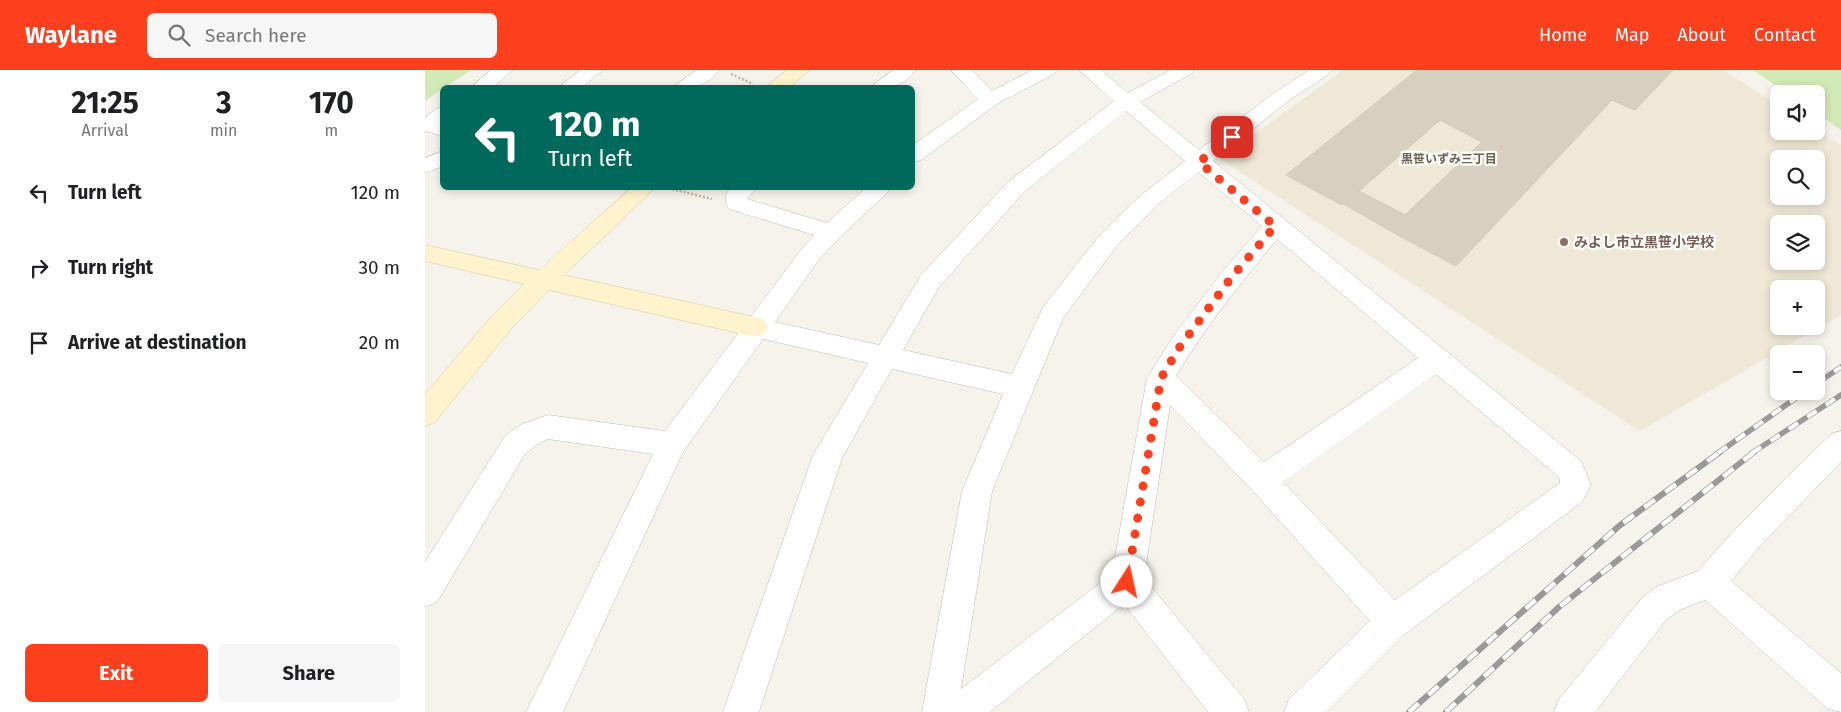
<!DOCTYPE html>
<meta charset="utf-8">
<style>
body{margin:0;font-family:"Fira Sans","Noto Sans JP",sans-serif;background:#f6f6f6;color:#202124;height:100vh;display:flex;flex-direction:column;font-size:19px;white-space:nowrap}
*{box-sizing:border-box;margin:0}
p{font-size:16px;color:#757577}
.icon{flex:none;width:28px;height:28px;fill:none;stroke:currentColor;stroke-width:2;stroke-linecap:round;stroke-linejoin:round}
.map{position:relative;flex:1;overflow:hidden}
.side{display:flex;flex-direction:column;background:#fff;width:425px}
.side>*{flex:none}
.banner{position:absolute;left:15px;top:15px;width:475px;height:105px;border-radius:8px;box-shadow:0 2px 8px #0003;background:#00695c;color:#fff;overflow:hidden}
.buttons{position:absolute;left:1345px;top:15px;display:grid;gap:10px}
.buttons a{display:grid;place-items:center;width:55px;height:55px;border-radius:8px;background:#fff;box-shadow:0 2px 8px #0003;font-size:25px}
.pin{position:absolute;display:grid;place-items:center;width:42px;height:42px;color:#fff;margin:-21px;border-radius:10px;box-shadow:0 2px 8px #0006}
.me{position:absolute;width:55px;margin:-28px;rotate:10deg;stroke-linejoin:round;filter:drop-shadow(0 0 4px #0008)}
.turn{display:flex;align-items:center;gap:18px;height:105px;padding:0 25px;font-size:22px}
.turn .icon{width:65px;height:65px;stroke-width:2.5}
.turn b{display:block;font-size:35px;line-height:42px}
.eta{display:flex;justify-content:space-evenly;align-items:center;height:85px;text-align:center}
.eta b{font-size:30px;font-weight:700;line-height:35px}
.cta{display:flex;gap:10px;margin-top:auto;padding:10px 25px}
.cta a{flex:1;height:58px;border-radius:8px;background:#fc3f1d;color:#fff;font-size:20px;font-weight:700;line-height:58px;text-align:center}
.cta a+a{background:#f6f6f6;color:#202124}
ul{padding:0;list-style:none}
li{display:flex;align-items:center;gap:15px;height:75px;padding:0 25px}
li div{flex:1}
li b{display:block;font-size:19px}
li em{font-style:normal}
header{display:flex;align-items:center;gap:30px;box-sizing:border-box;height:70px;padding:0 25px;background:#fc3f1d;color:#fff}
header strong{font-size:24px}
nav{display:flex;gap:28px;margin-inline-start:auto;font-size:18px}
.search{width:350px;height:45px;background:#f6f6f6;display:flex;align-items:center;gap:12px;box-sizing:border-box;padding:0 18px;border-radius:8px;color:#757577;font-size:19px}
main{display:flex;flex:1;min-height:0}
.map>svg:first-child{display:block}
.education{fill:#efe8d6;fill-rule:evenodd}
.green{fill:#d2eab5}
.building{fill:#d8cfc1;stroke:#d3c7b4;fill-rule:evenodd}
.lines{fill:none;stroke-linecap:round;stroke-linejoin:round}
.street-casing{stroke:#c2bbae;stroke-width:1}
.secondary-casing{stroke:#d6c79b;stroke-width:1}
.path{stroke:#c4b79f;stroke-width:2.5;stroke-dasharray:2 2;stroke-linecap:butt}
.street{fill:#fff;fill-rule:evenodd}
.secondary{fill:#fff3cd;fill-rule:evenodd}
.rail-far1-casing{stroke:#9a9a9a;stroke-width:5.5}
.rail-casing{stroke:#9a9a9a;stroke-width:6}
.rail-far1{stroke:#fff;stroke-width:4;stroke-dasharray:11;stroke-linecap:butt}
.rail{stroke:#fff;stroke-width:4.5;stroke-dasharray:13;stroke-linecap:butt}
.route{stroke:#fc3f1d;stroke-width:9;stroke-dasharray:0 16.2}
.education-dot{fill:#8d6e63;stroke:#fff;stroke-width:2}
.labels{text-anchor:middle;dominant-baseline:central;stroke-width:4.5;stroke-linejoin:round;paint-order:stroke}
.far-neighbourhood-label{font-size:12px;font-weight:bold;fill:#6e6250;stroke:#fff}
.education-label{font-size:14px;font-weight:bold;fill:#785e54;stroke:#fff;text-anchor:start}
</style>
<header>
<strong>Waylane</strong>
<div class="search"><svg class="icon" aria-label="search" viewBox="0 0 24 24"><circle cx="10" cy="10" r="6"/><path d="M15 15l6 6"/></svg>Search here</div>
<nav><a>Home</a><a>Map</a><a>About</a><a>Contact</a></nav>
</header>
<main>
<section class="side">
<div class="eta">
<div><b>21:25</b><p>Arrival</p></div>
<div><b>3</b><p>min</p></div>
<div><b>170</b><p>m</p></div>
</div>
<ul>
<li><svg class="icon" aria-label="left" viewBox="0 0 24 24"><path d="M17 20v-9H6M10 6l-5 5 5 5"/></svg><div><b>Turn left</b></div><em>120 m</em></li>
<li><svg class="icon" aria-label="right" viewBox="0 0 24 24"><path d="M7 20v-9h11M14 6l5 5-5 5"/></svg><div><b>Turn right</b></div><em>30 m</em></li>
<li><svg class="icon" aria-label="arrive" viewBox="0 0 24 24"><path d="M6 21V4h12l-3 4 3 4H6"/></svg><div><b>Arrive at destination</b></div><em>20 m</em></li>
</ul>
<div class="cta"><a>Exit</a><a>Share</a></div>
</section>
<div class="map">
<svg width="1416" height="642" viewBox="0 0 1416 642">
<rect width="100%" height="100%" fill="#f6f3ec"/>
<path class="education" d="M918,0H1298L1354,36V61H1391V60L1416,75V245L1215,361L795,89ZM1354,89H1391V126H1354ZM1354,154H1391V191H1354ZM1354,219H1391V256H1354Z"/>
<path class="green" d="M0,0H47L18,18L0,31Z
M1328,0H1416V60L1391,43V24H1363Z"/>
<path class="building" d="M992,0H1248L1210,40L1187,30L1031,196L971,164L919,134L920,133L917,135L861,105ZM1015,50L1057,72L980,145L934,121Z"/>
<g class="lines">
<defs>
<path id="street" d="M66,0H88L67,18H45Z
M155,0H178L156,18H133Z
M271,0H294C282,17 265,18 247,18Z
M468,0H491C479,17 462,18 444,18Z
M526,0H547L567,21L607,0H632L629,4L572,34L496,90L488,92V75L553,29Z
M654,0H676L703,23L745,0H769L766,4L715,32L774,80L849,23L884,0H907L904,4L863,31L788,91L1156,391L1166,415L1157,432L980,564L902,642H859L864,629L945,551L826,419L745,335L719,508L819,629L824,642H783L699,534L565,642H497L537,421L578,324L467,299L417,388L334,642H298L388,385L443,293L338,269L258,382L138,642H101L228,384L123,369L111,375L100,384L12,532L0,537V492L80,366L95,355L123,345L240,361L317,258L321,250L324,249L376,180L389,165L304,139C299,131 299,124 306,118H331L322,129L402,153L441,118H465L462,123L414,168L392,192L350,252L454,275L496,205L584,111L689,31ZM701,41L760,91L716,125L674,166L618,237L587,304L478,280L514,217L600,121ZM773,102L837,156L797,202L745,271L722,308L687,504L536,619L567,421L638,248L690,178L732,135ZM852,169L993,288L839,392L751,306C780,257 816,213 852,169ZM1011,304L1134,407L1135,413L970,530L858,412Z
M18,37V66L0,61V48L11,39Z
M18,81V96L0,103V88Z
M1416,361V392L1335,476L1306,511L1416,603V642L1403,639L1280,530L1254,540L1241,550L1170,642H1129L1134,629L1217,528L1231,517L1273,501L1313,456L1406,364Z"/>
<path id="secondary" d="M362,0H385L363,18H340Z
M206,118H230L139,205L330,247L339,250L343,257L339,264L330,267L124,220L85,260L10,352L0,356V324L67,246L99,214L0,191V175L114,200Z"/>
</defs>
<use href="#street" class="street-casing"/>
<use href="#secondary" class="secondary-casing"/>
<path class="path" d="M306,4L328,14
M243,118L287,129"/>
<use href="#street" class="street"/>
<use href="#secondary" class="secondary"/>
<defs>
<path id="rail-far1" d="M1391,314L1416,297
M1293,383L1381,321
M1327,383L1416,325"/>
<path id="rail" d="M984,642L1194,456L1295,382
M1021,642L1134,537L1329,382"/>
</defs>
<use href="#rail-far1" class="rail-far1-casing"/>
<use href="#rail" class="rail-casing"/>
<use href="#rail-far1" class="rail-far1"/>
<use href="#rail" class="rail"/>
</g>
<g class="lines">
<path class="route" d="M702,512L736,308L754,278L806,208L850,156L774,92L807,67"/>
</g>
<circle class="education-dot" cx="1139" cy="172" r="5"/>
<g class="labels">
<g class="far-neighbourhood-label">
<text x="1024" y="89">黒笹いずみ三丁目</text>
</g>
<g class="education-label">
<text x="1149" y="172">みよし市立黒笹小学校</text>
</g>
</g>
</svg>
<div class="buttons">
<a><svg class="icon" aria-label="sound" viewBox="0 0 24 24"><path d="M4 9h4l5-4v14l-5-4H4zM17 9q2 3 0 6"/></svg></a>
<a><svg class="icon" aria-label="search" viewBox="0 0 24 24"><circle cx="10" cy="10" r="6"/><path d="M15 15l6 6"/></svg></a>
<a><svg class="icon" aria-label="layers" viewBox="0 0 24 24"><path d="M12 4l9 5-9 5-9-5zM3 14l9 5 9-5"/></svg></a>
<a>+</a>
<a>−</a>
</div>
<div class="pin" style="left:807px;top:67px;background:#d93025"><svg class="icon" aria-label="arrive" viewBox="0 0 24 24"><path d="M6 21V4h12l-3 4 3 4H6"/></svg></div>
<svg class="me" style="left:702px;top:512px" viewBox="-20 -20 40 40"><circle r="19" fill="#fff"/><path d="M0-13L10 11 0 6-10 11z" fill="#fc3f1d"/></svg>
<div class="banner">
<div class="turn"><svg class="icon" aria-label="left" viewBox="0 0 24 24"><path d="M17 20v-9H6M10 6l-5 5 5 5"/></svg><div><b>120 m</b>Turn left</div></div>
</div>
</div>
</main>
